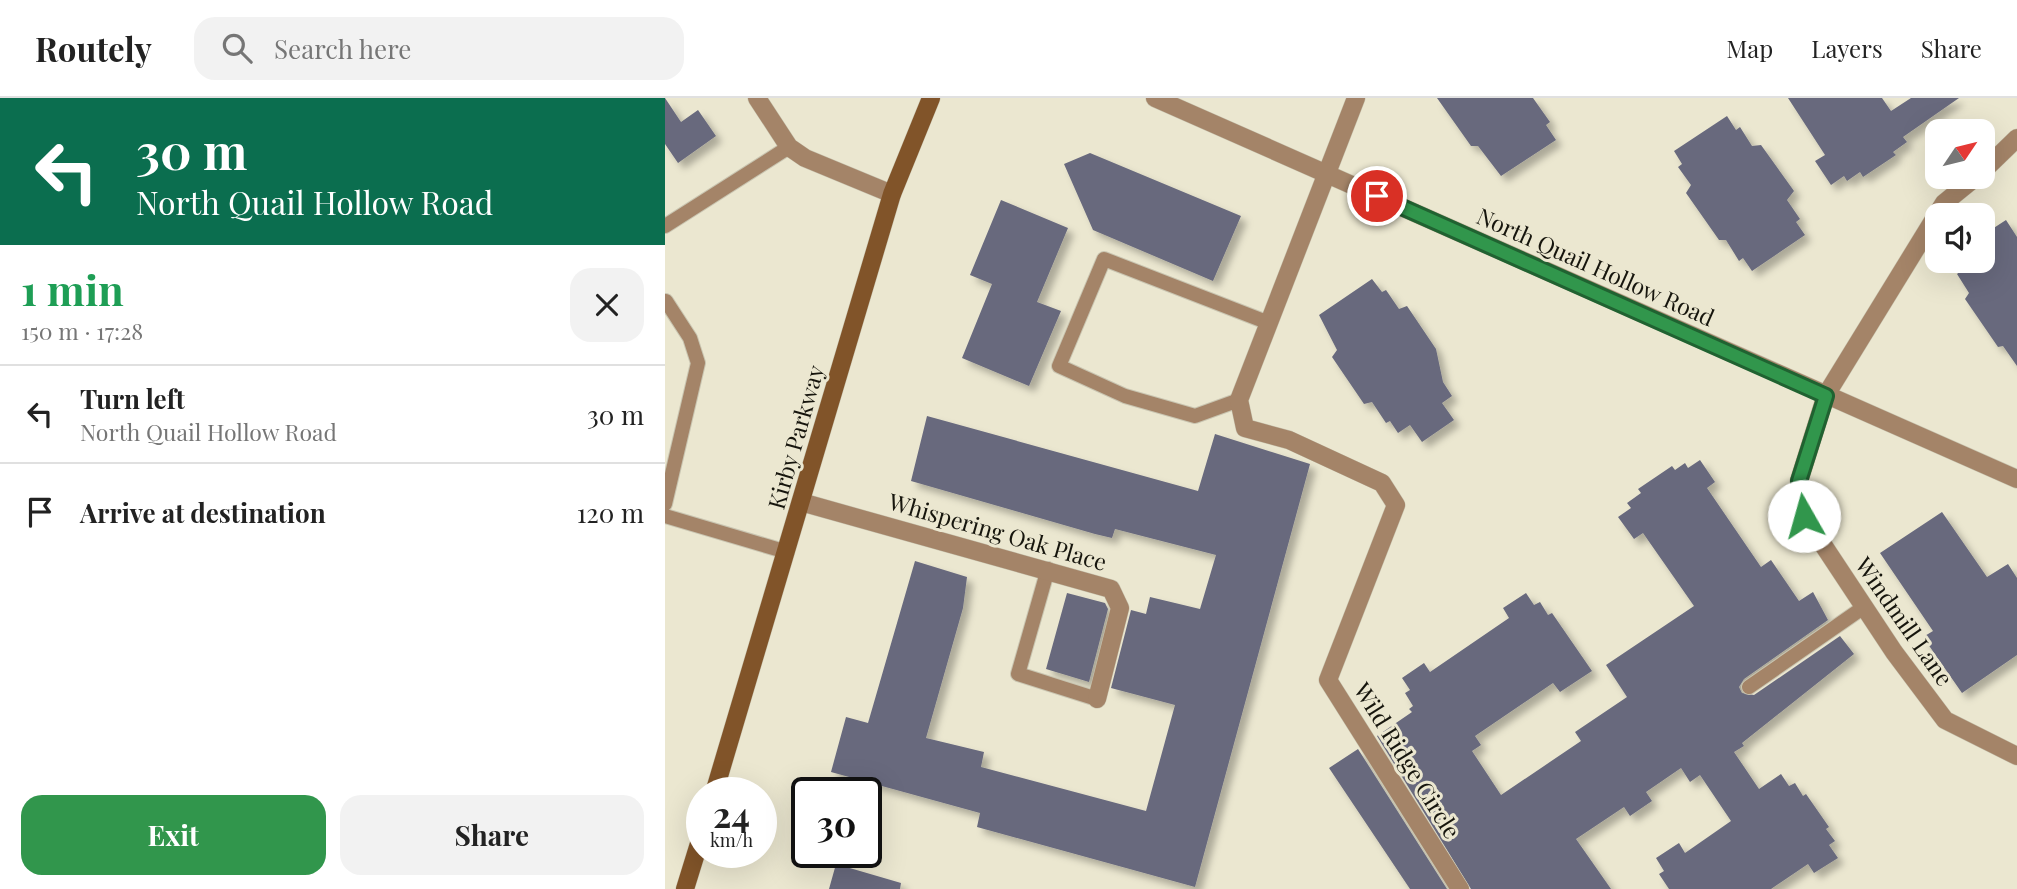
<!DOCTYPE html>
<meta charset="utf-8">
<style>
body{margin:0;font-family:"Playfair Display",serif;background:#f2f2f2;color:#222;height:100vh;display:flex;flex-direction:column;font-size:26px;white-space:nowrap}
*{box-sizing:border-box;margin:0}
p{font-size:23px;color:#767676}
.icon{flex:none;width:38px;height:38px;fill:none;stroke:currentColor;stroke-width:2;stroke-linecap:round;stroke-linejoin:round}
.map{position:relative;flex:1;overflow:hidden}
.side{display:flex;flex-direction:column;background:#fff;width:665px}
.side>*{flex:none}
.banner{background:#0b6e4f;color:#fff;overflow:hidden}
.needle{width:46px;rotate:55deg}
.buttons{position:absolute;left:1260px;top:21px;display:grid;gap:14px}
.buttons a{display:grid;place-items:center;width:70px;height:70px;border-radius:14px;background:#fff;box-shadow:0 7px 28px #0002;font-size:35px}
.speed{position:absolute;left:21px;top:679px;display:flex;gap:14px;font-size:35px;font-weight:700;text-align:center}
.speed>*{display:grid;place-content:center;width:91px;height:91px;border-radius:50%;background:#fff;box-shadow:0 7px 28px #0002;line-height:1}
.speed small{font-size:18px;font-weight:400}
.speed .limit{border:4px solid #111;border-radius:10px;background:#fff;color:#111}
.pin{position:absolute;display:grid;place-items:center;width:60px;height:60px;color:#fff;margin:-30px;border:4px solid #fff;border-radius:50%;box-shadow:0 2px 7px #0007}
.me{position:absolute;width:77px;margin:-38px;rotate:353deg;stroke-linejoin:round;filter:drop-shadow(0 0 5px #0008)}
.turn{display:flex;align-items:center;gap:24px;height:147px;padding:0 21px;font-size:32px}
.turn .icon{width:91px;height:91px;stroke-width:2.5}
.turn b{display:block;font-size:49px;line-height:60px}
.round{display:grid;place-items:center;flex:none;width:74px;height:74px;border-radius:21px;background:#f2f2f2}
.headline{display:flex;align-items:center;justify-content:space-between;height:119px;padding:0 21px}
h1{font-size:42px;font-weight:700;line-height:52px;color:#1e9e55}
.button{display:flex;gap:14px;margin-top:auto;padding:14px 21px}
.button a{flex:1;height:80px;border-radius:21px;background:#31964c;color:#fff;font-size:28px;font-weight:700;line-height:80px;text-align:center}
.button a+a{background:#f2f2f2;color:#222}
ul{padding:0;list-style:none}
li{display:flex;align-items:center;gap:21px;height:98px;padding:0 21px;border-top:2px solid #e0e0e0}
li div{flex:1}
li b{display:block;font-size:26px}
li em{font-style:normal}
header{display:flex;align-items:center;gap:42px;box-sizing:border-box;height:98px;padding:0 35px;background:#fff;border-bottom:2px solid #e0e0e0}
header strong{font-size:33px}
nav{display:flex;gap:38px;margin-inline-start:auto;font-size:24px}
.search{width:490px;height:63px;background:#f2f2f2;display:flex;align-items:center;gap:18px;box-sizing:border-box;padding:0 24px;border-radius:21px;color:#767676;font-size:26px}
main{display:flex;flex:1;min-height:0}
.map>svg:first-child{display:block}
.building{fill:#68697d;filter:url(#shadow)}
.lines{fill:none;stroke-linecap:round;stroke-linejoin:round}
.service-casing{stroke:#c9c5b1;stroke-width:16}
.minor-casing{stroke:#c9c5b1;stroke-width:19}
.secondary-casing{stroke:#c9c5b1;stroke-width:19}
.service{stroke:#a48468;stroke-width:14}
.minor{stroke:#a48468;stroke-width:18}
.secondary{stroke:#815429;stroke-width:18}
.route-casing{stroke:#206231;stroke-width:18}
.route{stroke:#31964c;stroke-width:12}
.labels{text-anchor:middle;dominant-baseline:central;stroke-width:6;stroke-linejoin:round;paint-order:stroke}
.street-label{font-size:23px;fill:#16150d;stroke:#ebe7d0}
</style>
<header>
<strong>Routely</strong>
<div class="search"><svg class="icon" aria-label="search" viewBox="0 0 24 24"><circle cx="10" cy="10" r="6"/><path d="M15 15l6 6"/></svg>Search here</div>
<nav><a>Map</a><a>Layers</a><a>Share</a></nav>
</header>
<main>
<section class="side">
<div class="banner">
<div class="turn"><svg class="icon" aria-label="left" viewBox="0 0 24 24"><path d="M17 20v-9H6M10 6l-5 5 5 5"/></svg><div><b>30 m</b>North Quail Hollow Road</div></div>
</div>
<div class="headline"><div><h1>1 min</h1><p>150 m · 17:28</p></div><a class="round"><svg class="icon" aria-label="close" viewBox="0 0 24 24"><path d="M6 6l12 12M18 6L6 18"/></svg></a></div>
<ul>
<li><svg class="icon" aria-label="left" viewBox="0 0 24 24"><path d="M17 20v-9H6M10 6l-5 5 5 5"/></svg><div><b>Turn left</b><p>North Quail Hollow Road</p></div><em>30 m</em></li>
<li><svg class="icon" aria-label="arrive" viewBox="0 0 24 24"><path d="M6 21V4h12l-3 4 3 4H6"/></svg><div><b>Arrive at destination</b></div><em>120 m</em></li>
</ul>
<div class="button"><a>Exit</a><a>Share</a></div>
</section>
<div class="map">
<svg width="1352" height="791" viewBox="0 0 1352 791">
<defs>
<filter id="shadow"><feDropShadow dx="6" dy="6" stdDeviation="3.5" flood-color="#0004"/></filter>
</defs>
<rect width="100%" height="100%" fill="#ebe7d0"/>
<path class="building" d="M0,0L16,24L33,12L51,38L13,65L0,46Z
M772,0H868L885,24L881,27L891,42L836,78L813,48H806Z
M1123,0H1217L1226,13L1246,0H1294L1238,39L1242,44L1228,54L1231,57L1198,79L1195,74L1182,83L1179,78L1166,87L1150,63L1160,57Z
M1062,18L1071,32L1075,29L1087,48L1096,47L1129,93L1122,102L1135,121L1131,124L1140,137L1087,173L1078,160L1074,163L1061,142H1054L1021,95L1026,87L1013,69L1017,66L1009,53Z
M425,55L576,118L548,183L428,132L399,66Z
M336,102L403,130L372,204L396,213L364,288L297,260L327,186L305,177Z
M1341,122L1352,139V268L1338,248L1333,249L1300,201L1304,195L1292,176L1297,172L1290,163H1318V137Z
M707,181L717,194L721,192L734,211L742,208L771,251L778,284L787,298L777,305L789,322L757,344L745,327L733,335L725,323L721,325L707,304L699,306L667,259L672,252L654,217Z
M262,318L533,393L550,336L645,366L530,789L312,729L315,715L166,674L181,619L203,625L250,463L302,479L298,510L261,640L319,654L316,669L481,713L510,607L446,590L466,512L481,516L485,499L535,511L551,457L450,431L447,440L430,436L246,383Z
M1035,362L1050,384L1042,390L1096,469L1106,462L1134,503L1148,494L1163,522L1079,581L1074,589L1077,595L1089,597L1175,538L1189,556L1077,645L1079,648L1069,654L1094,691L1116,676L1124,688L1130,685L1138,698L1141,696L1164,729L1161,731L1170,743L1164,747L1173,760L1149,775L1143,766L1106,791H1004L994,776L999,773L991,760L1014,745L1020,755L1066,723L1035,677L1025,684L1016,670L981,694L987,703L965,718L959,709L911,741L946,791H806L712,638L747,614L744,611L748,608L740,595L745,592L737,580L759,565L765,574L844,520L838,510L861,495L869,507L875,504L883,517L887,515L927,573L895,594L888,585L810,638L816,647L807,653L836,697L916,643L910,634L962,599L941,567L1029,508L978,435L969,441L953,419L966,410L962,405L976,395L973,391L1007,368L1010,372L1020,365L1023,370Z
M1277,414L1322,479L1343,466L1352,480V557L1297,595L1258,539L1268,533L1215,455Z
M402,495L440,505L443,511L424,584L381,571Z
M693,651L782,791H745L664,670Z
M171,766L236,785L235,791H164Z"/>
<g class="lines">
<defs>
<path id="service" d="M0,128L124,49
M574,302L530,318L460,298L394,268L439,161L604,225
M0,406L33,265L25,240L1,203
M0,418L122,454
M383,471L353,576L432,601
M1084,589L1199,509"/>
<path id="minor" d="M92,0L124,49L140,60L227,96
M490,0L1352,381
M691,0L574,302L580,330L624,342L717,385L731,407L663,582L795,791
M1318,73L1352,40
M1311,79L1279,105L1161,297L1134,383L1139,418L1229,554L1280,622L1352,658
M136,404L446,491L455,510L432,601"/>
<path id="secondary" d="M49,695L227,96L266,0
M20,791L37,736"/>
</defs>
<use href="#service" class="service-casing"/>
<use href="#minor" class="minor-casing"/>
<use href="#secondary" class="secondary-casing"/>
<use href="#service" class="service"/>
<use href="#minor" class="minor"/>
<use href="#secondary" class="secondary"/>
</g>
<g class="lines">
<defs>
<path id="route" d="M712,98L1161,298L1134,383L1139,418"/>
</defs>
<use href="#route" class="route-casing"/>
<use href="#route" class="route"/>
</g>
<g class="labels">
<g class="street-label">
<text transform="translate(931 168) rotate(24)">North Quail Hollow Road</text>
<text transform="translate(130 339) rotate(-74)">Kirby Parkway</text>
<text transform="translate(333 433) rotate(16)">Whispering Oak Place</text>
<text transform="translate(1240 523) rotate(55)">Windmill Lane</text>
<text transform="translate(743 662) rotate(58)">Wild Ridge Circle</text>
</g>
</g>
</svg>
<div class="buttons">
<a><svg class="needle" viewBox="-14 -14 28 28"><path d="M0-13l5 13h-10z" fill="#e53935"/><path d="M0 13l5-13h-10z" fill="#767676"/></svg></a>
<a><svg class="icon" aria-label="sound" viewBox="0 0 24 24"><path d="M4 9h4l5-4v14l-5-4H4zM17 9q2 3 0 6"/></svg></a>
</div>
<div class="speed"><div>24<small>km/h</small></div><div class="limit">30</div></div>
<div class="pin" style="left:712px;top:98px;background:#d93025"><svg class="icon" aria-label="arrive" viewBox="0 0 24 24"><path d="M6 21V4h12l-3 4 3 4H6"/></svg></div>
<svg class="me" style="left:1139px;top:418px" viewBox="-20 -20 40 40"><circle r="19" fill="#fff"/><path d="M0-13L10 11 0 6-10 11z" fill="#31964c"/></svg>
</div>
</main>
